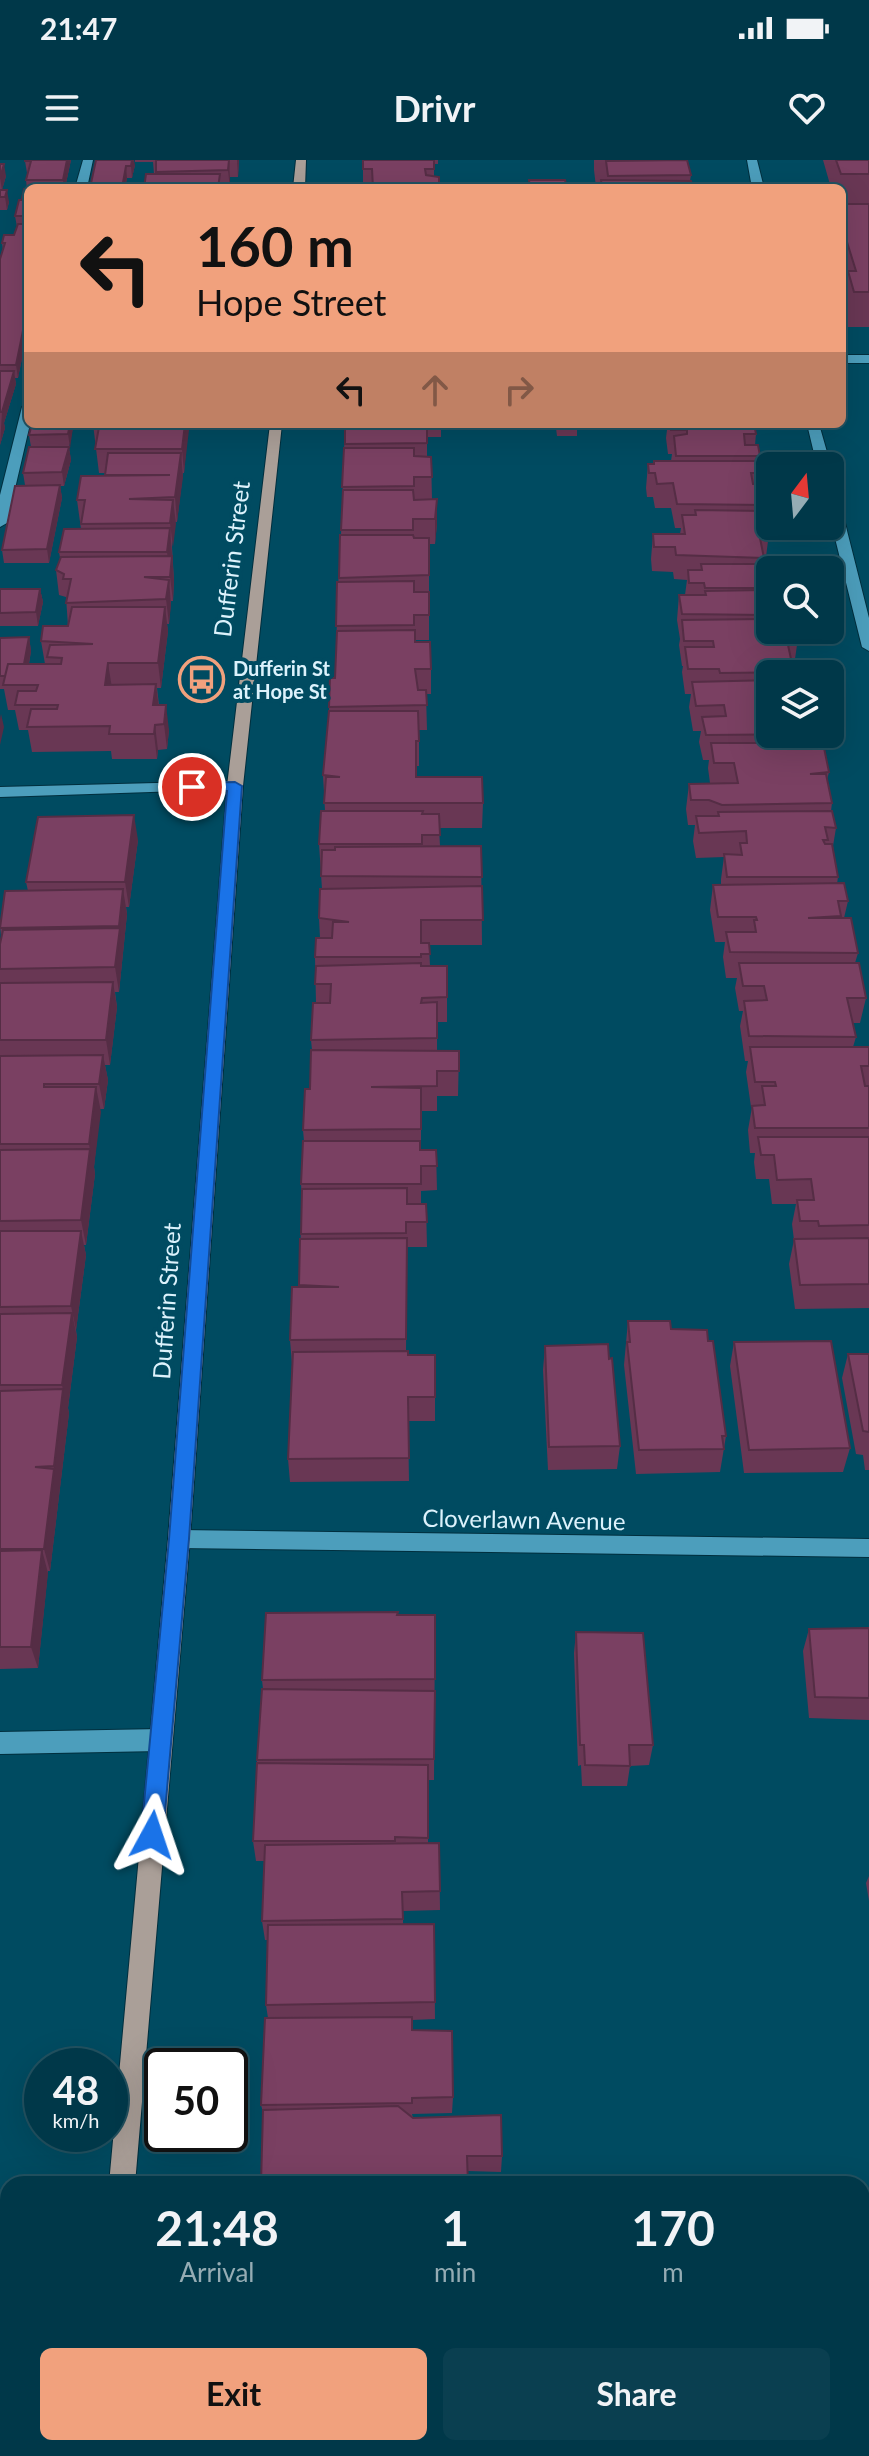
<!DOCTYPE html>
<style>
body{margin:0;font-family:Lato,sans-serif;background:#0a3f50;color:#f1f3f6;height:100vh;display:flex;flex-direction:column;font-size:30px;white-space:nowrap}
*{box-sizing:border-box;margin:0}
p{font-size:26px;color:#95acb4}
.icon{flex:none;width:44px;height:44px;fill:none;stroke:currentColor;stroke-width:2;stroke-linecap:round;stroke-linejoin:round}
.map{position:relative;flex:1;overflow:hidden}
.sheet{position:absolute;left:0px;top:2016px;width:870px;height:280px;display:flex;flex-direction:column;background:#003849;border-radius:24px 24px 0 0;box-shadow:0 8px 32px #0002,0 0 0 2px #225261}
.sheet>*{flex:none}
.hud{position:absolute;left:24px;top:24px;width:822px;height:244px;border-radius:12px;box-shadow:0 8px 32px #0002,0 0 0 2px #225261;background:#f1a17d;color:#111;overflow:hidden}
.needle{width:52px;rotate:16deg}
.tools{position:absolute;left:756px;top:292px;display:grid;gap:16px}
.tools a{display:grid;place-items:center;width:88px;height:88px;border-radius:12px;background:#003849;box-shadow:0 8px 32px #0002,0 0 0 2px #225261;font-size:40px}
.speed{position:absolute;left:24px;top:1888px;display:flex;gap:16px;font-size:40px;font-weight:700;text-align:center}
.speed>*{display:grid;place-content:center;width:104px;height:104px;border-radius:50%;background:#003849;box-shadow:0 8px 32px #0002,0 0 0 2px #225261;line-height:1}
.speed small{font-size:20px;font-weight:400}
.speed .limit{border:4px solid #111;border-radius:12px;background:#fff;color:#111}
.pin{position:absolute;display:grid;place-items:center;width:68px;height:68px;color:#fff;margin:-34px;border:4px solid #fff;border-radius:50%;box-shadow:0 2px 8px #0007}
.me{position:absolute;width:88px;margin:-44px;rotate:5deg;stroke-linejoin:round;filter:drop-shadow(0 0 6px #0008)}
.turn{display:flex;align-items:center;gap:28px;height:168px;padding:0 40px;font-size:36px}
.turn .icon{width:104px;height:104px;stroke-width:2.5}
.turn b{display:block;font-size:56px;line-height:68px}
.lanes{display:flex;align-items:center;height:76px;padding:0 40px;background:#0003;justify-content:center;gap:40px;direction:ltr}
.lanes .off{opacity:.35}
.eta{display:flex;justify-content:space-evenly;align-items:center;height:136px;text-align:center}
.eta b{font-size:48px;font-weight:700;line-height:56px}
.cta{display:flex;gap:16px;margin-top:auto;padding:16px 40px}
.cta a{flex:1;height:92px;border-radius:12px;background:#f1a17d;color:#111;font-size:32px;font-weight:700;line-height:92px;text-align:center}
.cta a+a{background:#0a3f50;color:#f1f3f6}
.status{display:flex;justify-content:space-between;align-items:center;height:56px;padding:0 40px;background:#003849;direction:ltr}
.status svg{height:22px;fill:currentColor}
header{display:flex;justify-content:space-between;align-items:center;height:104px;padding:0 40px;background:#003849;font-size:36px;font-weight:700}
.map>svg:first-child{display:block}
.lines{fill:none;stroke-linecap:round;stroke-linejoin:round}
.minor-casing{stroke:#002f3e;stroke-width:2}
.major-casing{stroke:#002f3e;stroke-width:2}
.minor{fill:#4c9ebc;fill-rule:evenodd}
.major{fill:#aa9f98;fill-rule:evenodd}
.wall{fill:#693754}
.shaded-wall{fill:#552d45}
.building{fill:#7a4062;stroke:#552d45;stroke-width:2}
.route{fill:#1a73e8;stroke:#114b97;stroke-width:2}
.labels{text-anchor:middle;dominant-baseline:central;stroke-width:8;stroke-linejoin:round;paint-order:stroke}
.far-poi-label{font-size:20px;font-weight:bold;fill:#dcf2fc;stroke:#004b61;text-anchor:start}
.street-label{font-size:24px;fill:#dcf2fc;stroke:#004b61}
</style>
<div class="status"><b>21:47</b><svg viewBox="0 0 49 12"><path d="M0 12V9h3v3zM5 12V6h3v6zM10 12V3h3v9zM15 12V0h3v12zM26 1h20v11H26zM47 4h2v5h-2z"/></svg></div>
<header><svg class="icon" aria-label="menu" viewBox="0 0 24 24"><path d="M4 6h16M4 12h16M4 18h16"/></svg>Drivr<svg class="icon" aria-label="heart" viewBox="0 0 24 24"><path d="M12 20l-8-8c-3-5 5-10 8-4 3-6 11-1 8 4z"/></svg></header>
<div class="map">
<svg width="869" height="2296" viewBox="0 0 869 2296">
<rect width="100%" height="100%" fill="#004b61"/>
<g class="lines">
<defs>
<path id="minor" d="M83,0H93L87,28H75Z
M747,0H757L764,28H752Z
M842,195H869V203H842Z
M28,243L30,264L7,363L0,367V335L22,247Z
M807,264H819L831,306L830,307L817,306Z
M830,327L837,331L869,458V491L862,487L830,358Z
M235,621L241,623V629L0,637V627Z
M179,1370L869,1379V1397L179,1388L171,1386L168,1379L171,1372Z
M160,1569L168,1572L172,1580L168,1588L160,1591L0,1594V1572Z"/>
<path id="major" d="M296,0H306L305,28H293Z
M270,264H282L243,626L190,1379L135,2024H109L168,1379L227,626Z
M84,2288H114V2296H84Z"/>
</defs>
<use href="#minor" class="minor-casing"/>
<use href="#major" class="major-casing"/>
<use href="#minor" class="minor"/>
<use href="#major" class="major"/>
</g>
<path class="wall" d="M71,0L65,28H28V169L18,218H15L16,224L4,263L5,268L0,285V99L3,90L2,83L14,75L17,67L15,56L22,38L27,29L26,20L28,13H27L25,1Z
M96,0L135,5L132,18H127L125,28H90Z
M135,0H239L238,17H230V28H144L154,14L153,2H135Z
M363,0H438V4H434V16L439,17V28H363Z
M594,0H687L691,15L690,21L693,28L596,27L594,10Z
M823,0H869V43H842V28H831Z
M0,4L6,16L2,30L9,42L7,50H0Z
M842,44H869V167H848L842,146L845,128L842,118Z
M32,264H86V266L73,267L69,288L71,300L64,326H60L62,338L49,403H4L2,390L25,325L23,313L31,287L29,275Z
M93,264H196L195,267H188L184,313H183L177,362H175L172,387L174,420L173,441H171L169,464H167L168,471L161,528H157L159,545L169,570L167,589L158,590L157,599H112L111,591L32,592L28,570H19L15,550H8L4,529H0V478L29,477L31,491L29,504H45L41,481L68,466L66,437L59,435L56,410L60,398L59,392L81,369L77,340L105,315V313H99Z
M345,264H441V277H427V297H431L432,339L437,364L435,384H429V480H415L431,509V534H426L427,570H419V606H416V617L483,643L482,668H439L440,686H481L482,785H429L430,806H447V862H437V890L459,891L458,936H437V951H421V990H436L437,1030L421,1031V1044H426L427,1087H407L406,1191L408,1195H435V1261H408L409,1321L290,1322L288,1299L292,1204L290,1180L299,1127L302,1037L301,1024L304,981L303,970L310,929L312,890L311,880L316,843L315,797L320,778L319,758L322,729L319,684L325,651L323,615L329,551L330,518H335L340,375H341Z
M541,264H581V268H577V276H557L556,268H541Z
M664,264H754L756,274L755,285L760,296L759,301L764,313L762,324H770V366H773L772,369H768L769,373L766,397H764L763,404L770,410V470L797,485L795,499L805,512V514H770V574H814L813,583L829,612L827,620L832,643L831,651L836,668L833,686L838,717L837,724L848,741L844,758L858,793L855,803L866,838L860,863H852L856,877L853,887H869V1148L795,1149L789,1104L794,1080L792,1064L796,1044H772L769,1019H756L754,1002L755,993H750L748,970L752,947H751L746,912L748,901H745L740,866L743,851H739L735,828L737,818H726L723,797L725,782H715L710,750L713,725H721V719L724,697L696,698L693,681L695,665H688L686,649L689,624L710,623L708,608L709,600H703L699,582L701,571H693L689,547L691,534H685L682,512L683,506H682L679,485L680,479L677,460L679,435H685L687,420L674,419L673,412L652,411L651,399L653,374H680L681,368H675L671,348H655L653,337H647L646,328L648,304H653L654,301H671L672,294H668L666,278L667,270H665Z
M0,429H40L43,442L38,466H0Z
M138,680L129,747H126L127,754L119,832H115L117,847L110,905H105L108,920L104,949H100L94,1007L95,1014L86,1085H84L86,1095L76,1170L77,1177L68,1248L69,1253L50,1411H48L38,1508L0,1509V784L1,777L0,765L28,731L26,722Z
M628,1161L671,1169L708,1181L726,1276L720,1312L636,1314L624,1205Z
M734,1182L850,1288L843,1312L744,1313L730,1206Z
M545,1186L620,1286L617,1309L548,1310L543,1210Z
M848,1194H869V1310H865L863,1295L856,1294L842,1218Z
M398,1455H435L434,1620H428V1683H439L440,1750L403,1751V1764H434L435,1859L412,1860L413,1870L453,1937L452,1953L412,1954L413,1958L502,1996L501,2012L468,2011L263,1952L261,1945L268,1858L266,1845L268,1780H265L262,1761L265,1701H256L253,1681L257,1600L263,1529L262,1520Z
M869,1468V1560L809,1558L803,1491L809,1469Z
M576,1472L653,1585L649,1605L630,1606L627,1626H582L581,1605L578,1606L574,1493Z
M869,1716V1741L866,1723Z
M512,2288L511,2296H249Z"/>
<path class="shaded-wall" d="M67,0H71L65,28H64L63,20Z
M132,0H134L135,5L132,18L131,6Z
M229,0L230,20V28L228,10Z
M237,0H239L238,17Z
M4,4L6,16L2,30L0,18Z
M126,6L127,18L125,28H122Z
M7,30L9,42L7,50L5,37Z
M28,146V169L18,218L16,205Z
M14,211L16,224L4,263L5,268L0,285L2,252Z
M70,264H73V268L70,288L68,274Z
M185,264H188L189,270L184,313L182,289Z
M69,287L71,300L64,326L62,312Z
M181,293L183,317L177,362L175,337Z
M60,325L62,338L49,403L47,389Z
M437,339V364L435,384V359Z
M173,340L176,364L173,387L170,363Z
M170,368L174,420L173,441L167,392Z
M169,420L171,445L169,464L166,439Z
M40,429L43,442L38,466L36,452Z
M165,447L168,471L161,528L158,503Z
M29,477L31,491L25,525L21,515Z
M108,503L112,528L105,525Z
M156,524L159,549L153,545Z
M166,545L169,570L167,589L164,564Z
M1,554L4,567L0,585V559Z
M155,565L158,590L157,599L154,574Z
M134,655L138,680L129,747L125,722Z
M123,729L127,754L119,832L115,807Z
M113,822L117,847L110,905L106,880Z
M103,895L108,920L104,949L99,924Z
M96,927L101,952L94,1007L95,1014L86,1085L81,1060L90,990L89,984Z
M81,1071L86,1095L76,1170L71,1146Z
M72,1153L77,1177L68,1248L69,1253L50,1411L44,1389L63,1230L62,1225Z
M42,1390L48,1413L38,1508L31,1487Z"/>
<path class="building" d="M25,0H67L63,20H26L31,1H25Z
M96,0H132L131,6H126L122,28H90Z
M156,0H229L228,10L156,12Z
M363,0H434V9H425L426,15L439,17V24H428V28H373L372,9H363Z
M687,0L691,15L608,16L606,1Z
M836,0H869V14H841Z
M0,4H4L0,18Z
M146,14H220L218,28H144Z
M529,20H565L567,28H530Z
M601,20L691,21L693,28H602Z
M24,29H28V38H22Z
M0,30H7L5,37H0Z
M19,40H28V56H15Z
M842,44H869V132H854L848,111H856L842,66Z
M18,64H28V146L16,205H0V99L5,83H2L4,75H14Z
M0,211H14L2,252H0Z
M32,264H70L68,274L29,275Z
M93,264H185L182,289H95L99,267Z
M345,264H427V283L345,284Z
M670,264H754L756,274H744L745,285H758L760,296H676L674,276L687,274V270H671Z
M29,287H69L62,312L23,313Z
M344,288H414V296L431,297L432,317H414V326L342,327Z
M108,293H181L175,337L129,339L173,340L170,363L81,364L85,340H77L81,316L170,315H105Z
M654,301H761L764,313H751L753,324H770V345L677,344L673,323L657,324L655,313H649L648,304H654Z
M60,325L47,389L2,390L15,326Z
M343,330H413L414,340L437,339L435,359H413V370H341Z
M695,350L764,351L769,373H759L764,398L676,395L675,387H654L653,374H685L682,355H696Z
M170,368L167,392H59L64,369Z
M340,375H413L414,378H429V415L339,418Z
M172,396L170,417H144L169,420L166,439L66,443L71,419H63L64,414L56,410L61,397Z
M701,404H776V410H770V428H705L704,423H689L688,410H702Z
M414,421V432H429V455H414V465L336,466L337,422Z
M0,429H40L36,452L0,453Z
M770,430V455L682,454L679,435H706L705,431Z
M72,447H165L158,503H108L105,525L156,524L153,545H166L164,564L155,565L154,574H109L110,566L27,567L31,549H57L58,545H15L18,531H36L38,525H3L8,504H61L62,498L47,497L50,485L93,484L41,481L43,466H68Z
M770,459V470H794L797,485H788L791,499H802L805,512L720,513L719,509H688L685,487H714L713,481H684L682,460Z
M415,470V482H430L431,509H415L418,530H426L427,545L329,547L330,518H335L337,471Z
M29,477L24,504H8L5,516H0V478Z
M770,520V574H814L706,575L702,557L726,556L724,545L696,546L692,522Z
M329,551H418L419,581H416V617H482L483,643H324L326,617H340L323,615Z
M711,583H823L829,612L810,614H826L832,643L722,645L709,640H691L689,624L738,623L734,603H714Z
M321,651H423L422,654H439L440,675H422V684H319Z
M832,651L836,668L825,667L828,680H823L825,684H832L838,717H727L724,694L742,695L740,683H747L746,671L699,673L696,656H719L718,652Z
M134,655L125,722H26L38,657Z
M481,686L482,717L321,716L322,690H335V687Z
M844,723L848,741H838L841,756L808,758H851L858,793L730,792L726,772H756L754,760H757L756,757H718L713,725Z
M482,726L483,760H421V783H429L430,794H421V797H315L316,778H332L333,762H349L319,758L320,729Z
M123,729L119,766L0,768L5,731Z
M120,768L115,807L0,809V784L3,770Z
M421,803V806H447V837L422,838L421,843L437,842V878L311,880L313,843H330L331,824H315L316,806Z
M739,803H859L866,838H847L856,877L749,876L744,841L767,840L764,826H743Z
M113,822L106,880H0V823Z
M750,887H869V906H861L865,926H869V968H755L752,946L765,945L762,926H776L775,922H755Z
M311,890L459,891V911H437V926L371,927L421,928V969L303,970L305,929H310Z
M103,895L99,924H44V927H96L89,984H0V896Z
M758,977H869V1065L819,1066L818,1061H800L797,1040H814L811,1019L777,1020L774,995H761Z
M303,981H420V990H436L437,1006H421V1024H301Z
M90,989L81,1060L0,1061V990Z
M407,1028V1044H426L427,1062H406V1073L301,1074L302,1029Z
M0,1071H81L71,1146L0,1147Z
M407,1078L406,1179L290,1180L292,1127H339L299,1125L300,1079Z
M869,1078V1124L800,1125L794,1079Z
M72,1153L62,1225H0V1154Z
M628,1161H670L671,1169L707,1170L708,1181H713L726,1276H722L724,1289L639,1290L627,1182H630Z
M831,1181L850,1288L749,1290L734,1182Z
M608,1184L609,1199L612,1198L620,1286L549,1287L545,1186Z
M408,1191V1195H435V1237H408L409,1298L288,1299L293,1192Z
M848,1194H869V1272L863,1271Z
M63,1229L54,1306L35,1307L54,1309L44,1389H0V1231Z
M42,1390L31,1487H0V1391Z
M398,1452L397,1455H435V1519L262,1520L266,1453Z
M869,1468V1538L815,1537L809,1469Z
M576,1472L643,1473L653,1585H629L630,1606L585,1605L584,1585H580Z
M262,1529L435,1531L434,1599L257,1600Z
M257,1603L428,1605V1678L395,1677V1681H253Z
M439,1683L440,1731L402,1732L403,1759L262,1761L265,1685Z
M434,1764L435,1842L266,1845L268,1765Z
M412,1857V1870L452,1871L453,1937L412,1938V1943L261,1945L265,1858Z
M398,1946L413,1958L501,1955L502,1996H467L468,2024H261L263,1950Z
M249,2288H512V2291H476V2296H249Z"/>
<path class="route" d="M235,622L242,626L189,1379L163,1675L160,1682L152,1685L144,1682L141,1675L169,1379L227,631H192L185,627L192,623Z"/>
<defs>
<symbol id="bus-ring" viewBox="-11 -11 22 22"><circle r="9.5" fill="#004b61" stroke="#f1a17d" stroke-width="1.5"/><path d="M-5-6H5V4H4V6H2V4H-2V6H-4V4H-5ZM-3.5-4V0h7V-4ZM-3.5 1.2v1.5H-2V1.2ZM2 1.2v1.5H3.5V1.2Z" fill="#f1a17d"/></symbol>
</defs>
<g fill-rule="evenodd">
<use href="#bus-ring" x="176" y="494" width="51" height="51"/>
</g>
<g class="labels">
<g class="far-poi-label">
<text x="233" y="508">Dufferin St<tspan x="233" dy="23">at Hope St</tspan></text>
</g>
<g class="street-label">
<text transform="translate(231 399) rotate(-83)">Dufferin Street</text>
<text transform="translate(166 1141) rotate(-86)">Dufferin Street</text>
<text transform="translate(524 1359) rotate(1)">Cloverlawn Avenue</text>
</g>
</g>
</svg>
<div class="tools">
<a><svg class="needle" viewBox="-14 -14 28 28"><path d="M0-13l5 13h-10z" fill="#e53935"/><path d="M0 13l5-13h-10z" fill="#95acb4"/></svg></a>
<a><svg class="icon" aria-label="search" viewBox="0 0 24 24"><circle cx="10" cy="10" r="6"/><path d="M15 15l6 6"/></svg></a>
<a><svg class="icon" aria-label="layers" viewBox="0 0 24 24"><path d="M12 4l9 5-9 5-9-5zM3 14l9 5 9-5"/></svg></a>
</div>
<div class="speed"><div>48<small>km/h</small></div><div class="limit">50</div></div>
<div class="pin" style="left:192px;top:627px;background:#d93025"><svg class="icon" aria-label="arrive" viewBox="0 0 24 24"><path d="M6 21V4h12l-3 4 3 4H6"/></svg></div>
<svg class="me" style="left:152px;top:1675px" viewBox="-20 -20 40 40"><path d="M0-17L14 15 0 8-14 15z" fill="#1a73e8" stroke="#fff" stroke-width="4"/></svg>
<div class="hud">
<div class="turn"><svg class="icon" aria-label="left" viewBox="0 0 24 24"><path d="M17 20v-9H6M10 6l-5 5 5 5"/></svg><div><b>160 m</b>Hope Street</div></div>
<div class="lanes"><svg class="icon" aria-label="left" viewBox="0 0 24 24"><path d="M17 20v-9H6M10 6l-5 5 5 5"/></svg><svg class="icon off" aria-label="ahead" viewBox="0 0 24 24"><path d="M12 20V5M6 11l6-6 6 6"/></svg><svg class="icon off" aria-label="right" viewBox="0 0 24 24"><path d="M7 20v-9h11M14 6l5 5-5 5"/></svg></div>
</div>
<section class="sheet">
<div class="eta">
<div><b>21:48</b><p>Arrival</p></div>
<div><b>1</b><p>min</p></div>
<div><b>170</b><p>m</p></div>
</div>
<div class="cta"><a>Exit</a><a>Share</a></div>
</section>
</div>
